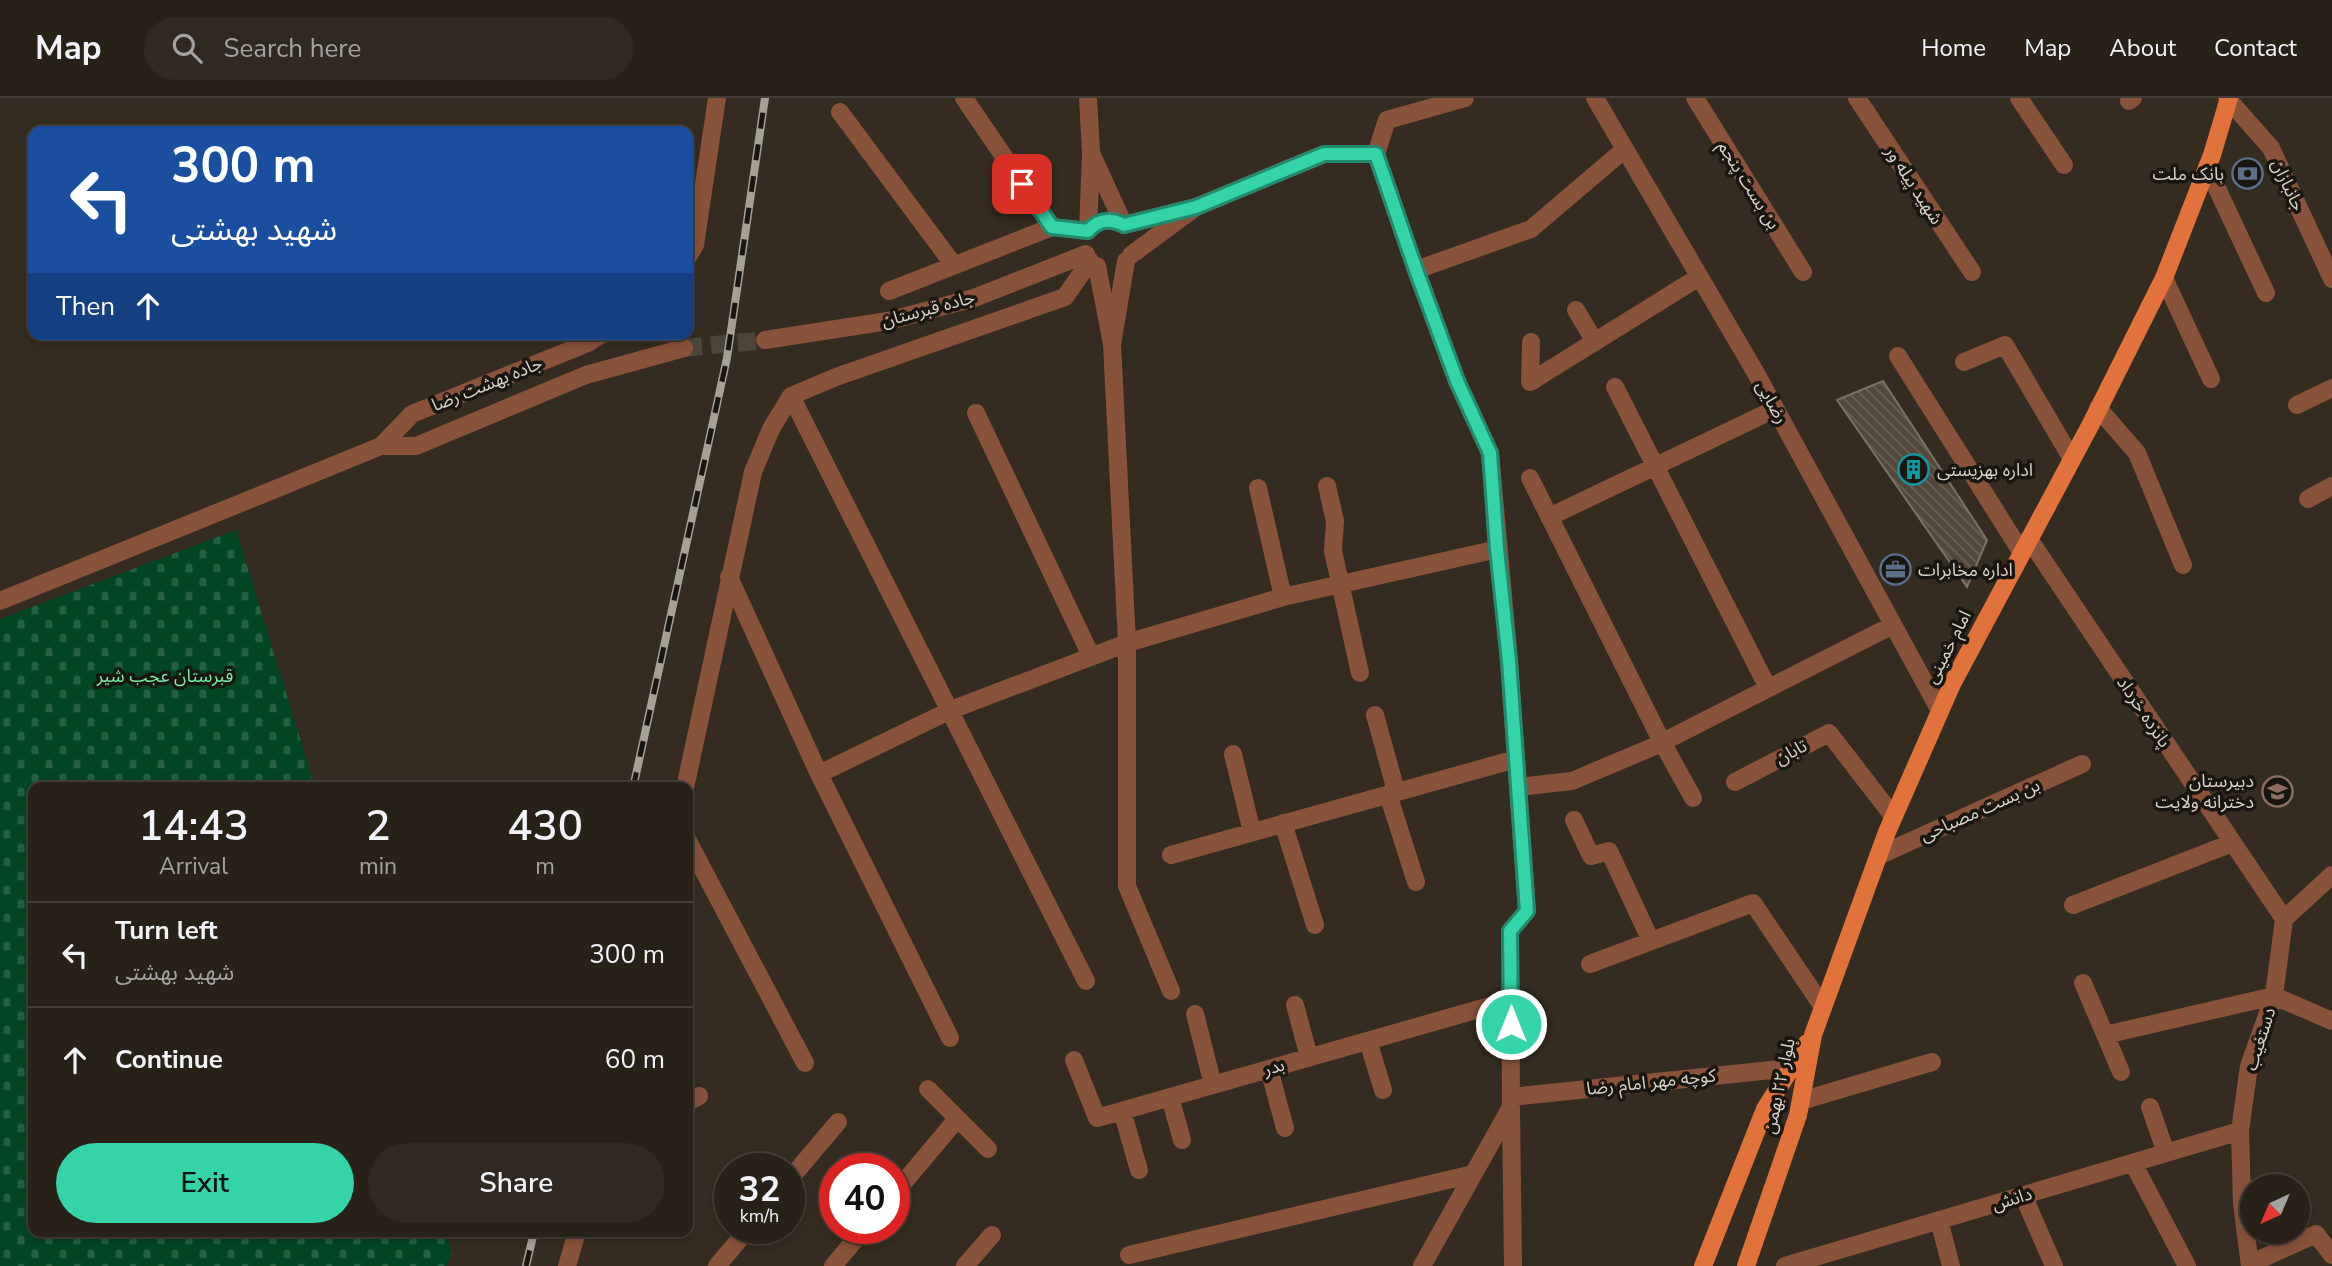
<!DOCTYPE html>
<meta charset="utf-8">
<style>
body{margin:0;font-family:"Nunito Sans","Noto Sans Arabic",sans-serif;background:#2f2921;color:#f1f3f6;height:100vh;display:flex;flex-direction:column;font-size:26px;white-space:nowrap}
*{box-sizing:border-box;margin:0}
p{font-size:23px;color:#a4a3a2}
.icon{flex:none;width:38px;height:38px;fill:none;stroke:currentColor;stroke-width:2;stroke-linecap:round;stroke-linejoin:round}
.map{position:relative;flex:1;overflow:hidden}
.details{position:absolute;left:28px;top:684px;width:665px;height:455px;display:flex;flex-direction:column;background:#272118;border-radius:14px;box-shadow:0 4px 10px #0003,0 0 0 2px #433e37}
.details>*{flex:none}
.guide{position:absolute;left:28px;top:28px;width:665px;height:214px;border-radius:14px;box-shadow:0 4px 10px #0003,0 0 0 2px #433e37;background:#1a4fa0;color:#fff;overflow:hidden}
.needle{width:46px;rotate:224deg}
.tools{position:absolute;left:2240px;top:1076px;display:grid;gap:14px}
.tools a{display:grid;place-items:center;width:70px;height:70px;border-radius:50%;background:#272118;box-shadow:0 4px 10px #0003,0 0 0 2px #433e37;font-size:35px}
.speed{position:absolute;left:714px;top:1055px;display:flex;gap:14px;font-size:35px;font-weight:700;text-align:center}
.speed>*{display:grid;place-content:center;width:91px;height:91px;border-radius:50%;background:#272118;box-shadow:0 4px 10px #0003,0 0 0 2px #433e37;line-height:1}
.speed small{font-size:18px;font-weight:400}
.speed .limit{border:10px solid #d22;background:#fff;color:#111}
.pin{position:absolute;display:grid;place-items:center;width:60px;height:60px;color:#fff;margin:-30px;border-radius:14px;box-shadow:0 4px 10px #0006}
.me{position:absolute;width:77px;margin:-38px;rotate:0deg;stroke-linejoin:round;filter:drop-shadow(0 0 5px #0008)}
.turn{display:flex;align-items:center;gap:24px;height:147px;padding:0 28px;font-size:32px}
.turn .icon{width:91px;height:91px;stroke-width:2.5}
.turn b{display:block;font-size:49px;line-height:60px}
.then{display:flex;align-items:center;height:66px;padding:0 28px;background:#0003;gap:14px;font-size:26px}
.eta{display:flex;justify-content:space-evenly;align-items:center;height:119px;text-align:center}
.eta b{font-size:42px;font-weight:600;line-height:49px}
.primary-button{display:flex;gap:14px;margin-top:auto;padding:14px 28px}
.primary-button a{flex:1;height:80px;border-radius:42px;background:#34d4a8;color:#111;font-size:28px;font-weight:600;line-height:80px;text-align:center}
.primary-button a+a{background:#2f2921;color:#f1f3f6}
ul{padding:0;list-style:none}
li{display:flex;align-items:center;gap:21px;height:105px;padding:0 28px;border-top:2px solid #433e37}
li div{flex:1}
li b{display:block;font-size:26px}
li em{font-style:normal}
header{display:flex;align-items:center;gap:42px;box-sizing:border-box;height:98px;padding:0 35px;background:#272118;border-bottom:2px solid #433e37}
header strong{font-size:33px}
nav{display:flex;gap:38px;margin-inline-start:auto;font-size:24px}
.search{width:490px;height:63px;background:#2f2921;display:flex;align-items:center;gap:18px;box-sizing:border-box;padding:0 24px;border-radius:38px;color:#a4a3a2;font-size:26px}
.map>svg:first-child{display:block}
.cemetery{fill:url(#cemetery-stones)}
.building{fill:url(#building-back-hatch);stroke:#7b7264;stroke-width:2}
.lines{fill:none;stroke-linecap:round;stroke-linejoin:round}
.minor-tunnel{stroke:#4c4539;stroke-width:18;stroke-dasharray:18 9;stroke-linecap:butt}
.minor{stroke:#89523a;stroke-width:18}
.major{stroke:#e2723c;stroke-width:18}
.rail-casing{stroke:#a6a197;stroke-width:8}
.rail{stroke:#19150f;stroke-width:5;stroke-dasharray:16;stroke-linecap:butt}
.route-casing{stroke:#228a6d;stroke-width:18}
.route{stroke:#34d4a8;stroke-width:12}
.labels{text-anchor:middle;dominant-baseline:central;stroke-width:7;stroke-linejoin:round;paint-order:stroke}
.poi-label{font-size:18px;fill:#d6d1c9;stroke:#19150f;text-anchor:end}
.street-label{font-size:18px;fill:#d6d1c9;stroke:#19150f}
.park-label{font-size:18px;fill:#75eea3;stroke:#19150f}
</style>
<header>
<strong>Map</strong>
<div class="search"><svg class="icon" aria-label="search" viewBox="0 0 24 24"><circle cx="10" cy="10" r="6"/><path d="M15 15l6 6"/></svg>Search here</div>
<nav><a>Home</a><a>Map</a><a>About</a><a>Contact</a></nav>
</header>
<div class="map">
<svg width="2332" height="1168" viewBox="0 0 2332 1168">
<defs>
<pattern id="cemetery-stones" width="16" height="16" patternUnits="userSpaceOnUse" patternTransform="scale(1.75)"><rect width="16" height="16" fill="#004623"/><path d="M2 7V4a2 2 0 0 1 4 0v3zM10 15v-3a2 2 0 0 1 4 0v3z" fill="#246042"/></pattern>
<pattern id="building-back-hatch" width="6" height="6" patternUnits="userSpaceOnUse" patternTransform="scale(1.75)"><rect width="6" height="6" fill="#51483b"/><path d="M-1 5l2 2M0 0l6 6M5-1l2 2" fill="none" stroke="#696156"/></pattern>
</defs>
<rect width="100%" height="100%" fill="#342c20"/>
<path class="cemetery" d="M236,432L315,689L33,690V1134H446L452,1156L446,1168H0V521Z"/>
<path class="building" d="M1883,283L1987,442L1967,489L1837,302Z"/>
<g class="lines">
<path class="minor-tunnel" d="M684,250L765,242"/>
<path class="minor" d="M964,0L1052,129
M1088,0L1091,55
M1595,0L1757,277L1940,613
M1695,0L1803,174
M1857,0L1972,174
M2019,0L2064,67
M2227,0L2271,50L2332,181
M2129,3L2133,0
M840,14L953,166
M1376,56L1416,172L1457,283L1490,355L1509,563L1527,813L1510,833L1511,1009L1422,1168
M2207,69L2266,195
M1196,109L1324,56H1376L1387,22L1465,0
M688,159L695,147L717,0
M1097,168L1112,246L1126,163
M1416,172L1531,131L1625,51
M2164,180L2211,281
M889,193L1052,129L1088,133L1091,55L1124,127L1196,109L1131,157
M1576,212L1595,244
M765,242L888,223L974,200L1086,156
M1531,244L1530,284L1699,179
M1112,246L1127,545V788L1171,893
M1898,258L2022,455
M1964,264L2005,247L2072,361
M1615,289L1768,590
M791,298L1086,883
M2297,307L2332,290
M2098,310L2137,355L2183,467
M976,315L1091,558
M381,348L412,316L588,245L602,236
M1530,380L1662,644L1693,700
M1327,388L1335,423L1333,453L1360,575
M1258,390L1283,499
M2308,401L2332,388
M1549,419L1775,311
M2029,441L2284,821
M729,479L819,676L950,940
M0,503L381,348H416L586,277L684,250
M1375,617L1396,693
M1233,656L1252,734
M819,676L951,612L1127,545L1283,499L1498,451
M1735,684L1829,635L1893,718
M1518,689L1572,683L1655,648L1893,527
M685,690L753,374L771,331L791,298L836,279L1065,199L1090,163
M1388,696L1416,784
M1574,722L1591,758L1609,753L1651,843
M1283,725L1315,827
M688,743L805,965
M1171,757L1516,661
M1878,758L2082,666
M2073,807L2232,745
M1590,866L1753,805L1823,909
M2083,885L2121,974
M1295,907L1309,959
M1195,916L1213,987
M2105,937L2274,898L2332,923
M1368,943L1383,992
M1074,962L1097,1020L1511,902
M1269,971L1285,1030
M928,991L988,1051
M1170,999L1182,1042
M1511,999L1791,970
M1801,1003L1932,964
M688,1004L699,998
M2150,1009L2166,1055
M1511,1011L1513,1168
M1122,1013L1139,1072
M2133,1065L2187,1168
M789,1082L838,1024
M894,1096L957,1021
M2023,1097L2054,1168
M1939,1122L1951,1168
M1129,1157L1473,1076
M2250,1166L2316,1136L2332,1157
M567,1168L577,1134
M717,1168L749,1130
M833,1168L865,1130
M965,1168L992,1137
M1785,1168L2240,1033
M2250,1168L2242,1105L2240,1033L2249,968L2274,898L2284,821L2332,777"/>
<path class="major" d="M1703,1168L1765,1011L1807,945
M1746,1168L1798,1017L1813,937L1887,734L1952,586L2092,324L2164,180L2212,57L2229,0"/>
<defs>
<path id="rail" d="M633,690L727,260L765,0
M526,1168L534,1134"/>
</defs>
<use href="#rail" class="rail-casing"/>
<use href="#rail" class="rail"/>
</g>
<g class="lines">
<defs>
<path id="route" d="M1022,86L1052,129L1088,133C1099,121 1110,120 1124,127L1196,109L1324,56H1376L1416,172L1457,283L1490,355L1497,451L1509,563L1527,813L1510,833L1511,926"/>
</defs>
<use href="#route" class="route-casing"/>
<use href="#route" class="route"/>
</g>
<defs>
<symbol id="bank-ring" viewBox="-11 -11 22 22"><circle r="9.5" fill="#19150f" stroke="#5c6f8a" stroke-width="1.5"/><path d="M-6-4H6V4H-6ZM0-2.3a2.3 2.3 0 1 0 0 4.6a2.3 2.3 0 1 0 0-4.6Z" fill="#5c6f8a"/></symbol>
<symbol id="building-ring" viewBox="-11 -11 22 22"><circle r="9.5" fill="#19150f" stroke="#0f9aa8" stroke-width="1.5"/><path d="M-4-6H4V6H1V3H-1V6H-4ZM-2.5-4.3h1.7v1.8h-1.7ZM.8-4.3h1.7v1.8H.8ZM-2.5-1h1.7V.8h-1.7ZM.8-1h1.7V.8H.8Z" fill="#0f9aa8"/></symbol>
<symbol id="office-ring" viewBox="-11 -11 22 22"><circle r="9.5" fill="#19150f" stroke="#5c6f8a" stroke-width="1.5"/><path d="M-6-3h4V-5.5h4V-3h4V5H-6ZM-1-4.5V-3h2v-1.5ZM-6 0V1H6V0Z" fill="#5c6f8a"/></symbol>
<symbol id="school-ring" viewBox="-11 -11 22 22"><circle r="9.5" fill="#19150f" stroke="#8d6e63" stroke-width="1.5"/><path d="M0-5L7-2L0 1L-7-2ZM-4 1L0 2.5L4 1V4Q0 6-4 4Z" fill="#8d6e63"/></symbol>
</defs>
<g fill-rule="evenodd">
<use href="#bank-ring" x="2230" y="58" width="35" height="35"/>
<use href="#building-ring" x="1896" y="354" width="35" height="35"/>
<use href="#office-ring" x="1878" y="454" width="35" height="35"/>
<use href="#school-ring" x="2260" y="676" width="35" height="35"/>
</g>
<g class="labels">
<g class="poi-label">
<text x="2224" y="76">بانک ملت</text>
<text x="1937" y="372" text-anchor="start">اداره بهزیستی</text>
<text x="1918" y="472" text-anchor="start">اداره مخابرات</text>
<text x="2254" y="683">دبیرستان<tspan x="2254" dy="21">دخترانه ولایت</tspan></text>
</g>
<g class="street-label">
<text transform="translate(1749 87) rotate(58)">بن بست پنجم</text>
<text transform="translate(1914 87) rotate(57)">شهید پیله ور</text>
<text transform="translate(2288 87) rotate(65)">جانبازان</text>
<text transform="translate(928 211) rotate(-15)">جاده قبرستان</text>
<text transform="translate(487 286) rotate(-22)">جاده بهشت رضا</text>
<text transform="translate(1772 304) rotate(61)">رضایی</text>
<text transform="translate(1948 549) rotate(-63)">امام خمینی</text>
<text transform="translate(2144 614) rotate(56)">پانزده خرداد</text>
<text transform="translate(1791 654) rotate(-28)">تابان</text>
<text transform="translate(1980 712) rotate(-24)">بن بست مصباحی</text>
<text transform="translate(2260 941) rotate(-72)">دستغیب</text>
<text transform="translate(1274 969) rotate(-16)">بدر</text>
<text transform="translate(1651 984) rotate(-6)">کوچه مهر امام رضا</text>
<text transform="translate(1779 988) rotate(-78)">بلوار ۲۲ بهمن</text>
<text transform="translate(2012 1101) rotate(-17)">دانش</text>
</g>
<g class="park-label">
<text x="165" y="578">قبرستان عجب شیر</text>
</g>
</g>
</svg>
<div class="tools">
<a><svg class="needle" viewBox="-14 -14 28 28"><path d="M0-13l5 13h-10z" fill="#e53935"/><path d="M0 13l5-13h-10z" fill="#a4a3a2"/></svg></a>
</div>
<div class="speed"><div>32<small>km/h</small></div><div class="limit">40</div></div>
<div class="pin" style="left:1022px;top:86px;background:#d93025"><svg class="icon" aria-label="arrive" viewBox="0 0 24 24"><path d="M6 21V4h12l-3 4 3 4H6"/></svg></div>
<svg class="me" style="left:1511px;top:926px" viewBox="-20 -20 40 40"><circle r="17" fill="#34d4a8" stroke="#fff" stroke-width="3"/><path d="M0-11L8 9 0 5-8 9z" fill="#fff"/></svg>
<div class="guide">
<div class="turn"><svg class="icon" aria-label="left" viewBox="0 0 24 24"><path d="M17 20v-9H6M10 6l-5 5 5 5"/></svg><div><b>300 m</b>شهید بهشتی</div></div>
<div class="then">Then<svg class="icon" aria-label="ahead" viewBox="0 0 24 24"><path d="M12 20V5M6 11l6-6 6 6"/></svg></div>
</div>
<section class="details">
<div class="eta">
<div><b>14:43</b><p>Arrival</p></div>
<div><b>2</b><p>min</p></div>
<div><b>430</b><p>m</p></div>
</div>
<ul>
<li><svg class="icon" aria-label="left" viewBox="0 0 24 24"><path d="M17 20v-9H6M10 6l-5 5 5 5"/></svg><div><b>Turn left</b><p>شهید بهشتی</p></div><em>300 m</em></li>
<li><svg class="icon" aria-label="ahead" viewBox="0 0 24 24"><path d="M12 20V5M6 11l6-6 6 6"/></svg><div><b>Continue</b></div><em>60 m</em></li>
</ul>
<div class="primary-button"><a>Exit</a><a>Share</a></div>
</section>
</div>
